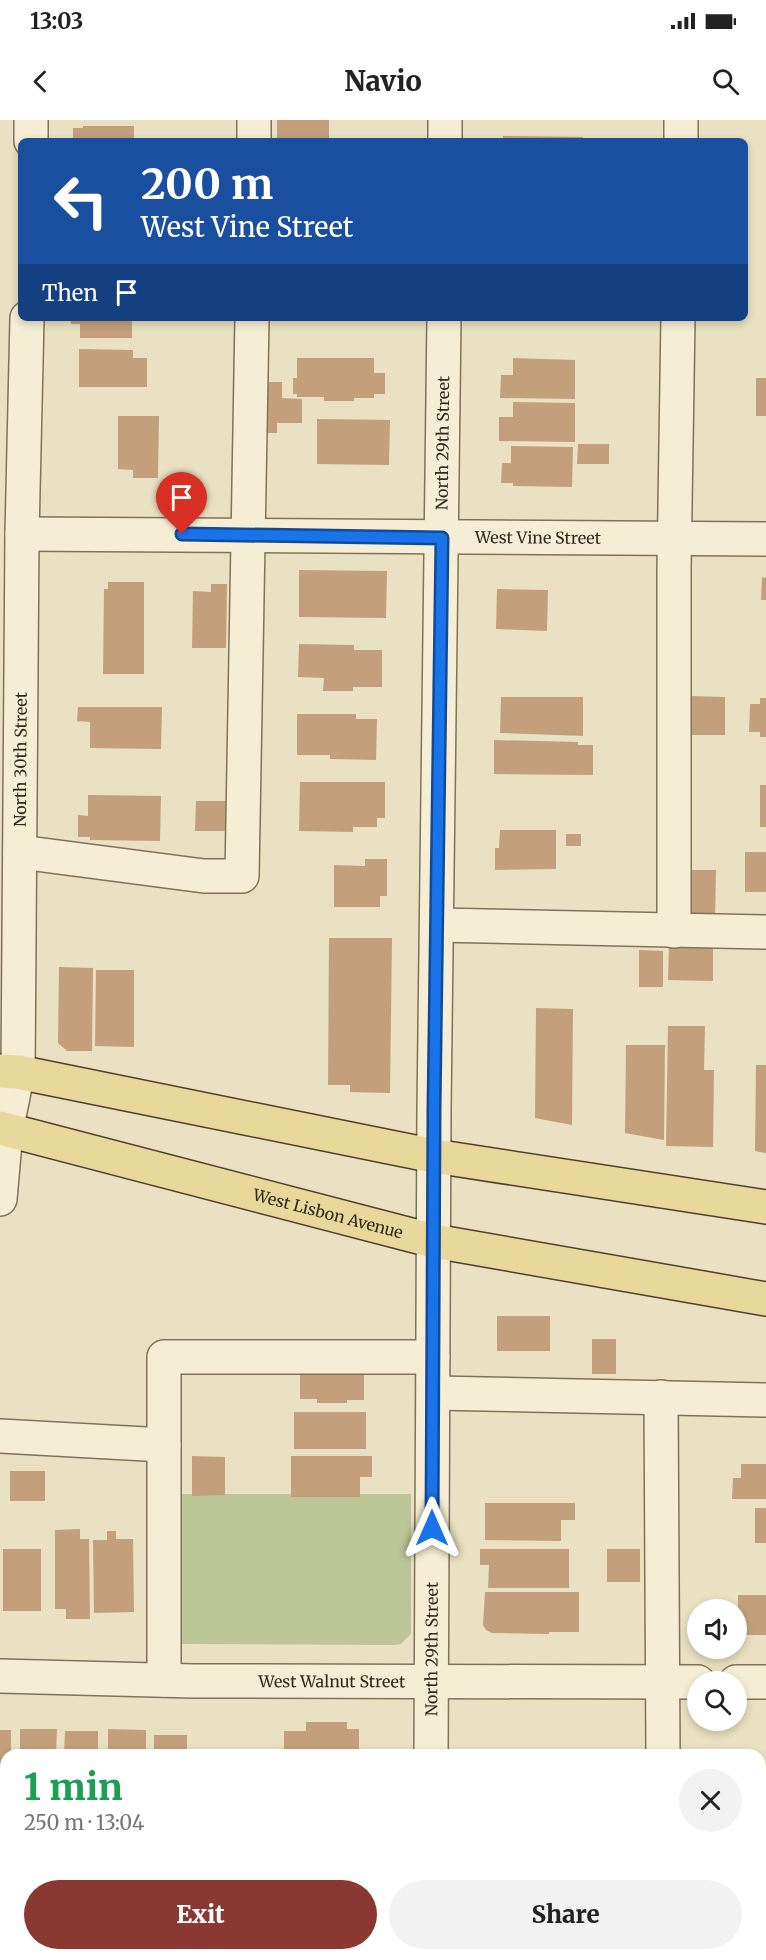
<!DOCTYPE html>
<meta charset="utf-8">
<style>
body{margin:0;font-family:Merriweather,serif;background:#f2f2f2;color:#222;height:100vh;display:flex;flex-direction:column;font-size:22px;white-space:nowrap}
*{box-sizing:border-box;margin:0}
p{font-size:20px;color:#767676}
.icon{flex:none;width:33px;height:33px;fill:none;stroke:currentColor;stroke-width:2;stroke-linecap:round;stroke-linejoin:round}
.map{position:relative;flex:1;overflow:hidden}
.drawer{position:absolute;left:0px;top:1629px;width:766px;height:212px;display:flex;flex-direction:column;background:#fff;border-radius:18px 18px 0 0;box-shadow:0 3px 9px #0003}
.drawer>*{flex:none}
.hud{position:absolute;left:18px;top:18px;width:730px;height:183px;border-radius:9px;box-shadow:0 3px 9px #0003;background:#1a4fa0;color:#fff;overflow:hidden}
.tools{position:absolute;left:687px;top:1479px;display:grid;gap:12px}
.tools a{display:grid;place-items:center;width:60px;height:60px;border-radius:50%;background:#fff;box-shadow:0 3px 9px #0003;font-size:30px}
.pin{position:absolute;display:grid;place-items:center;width:51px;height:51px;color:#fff;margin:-62px -26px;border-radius:50% 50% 50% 0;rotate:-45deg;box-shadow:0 0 6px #0007}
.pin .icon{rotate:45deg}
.me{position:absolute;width:66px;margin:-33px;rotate:0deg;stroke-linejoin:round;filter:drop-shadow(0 0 4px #0008)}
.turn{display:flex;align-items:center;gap:21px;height:126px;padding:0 24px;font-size:27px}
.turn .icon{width:78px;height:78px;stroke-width:2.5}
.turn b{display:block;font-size:42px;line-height:51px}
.then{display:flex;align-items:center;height:57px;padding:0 24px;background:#0003;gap:12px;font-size:22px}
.round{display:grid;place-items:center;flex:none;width:63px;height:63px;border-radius:32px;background:#f2f2f2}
.summary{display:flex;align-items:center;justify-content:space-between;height:102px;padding:0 24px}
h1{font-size:36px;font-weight:800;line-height:45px;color:#1e9e55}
.button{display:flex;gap:12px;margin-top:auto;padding:12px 24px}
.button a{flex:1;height:69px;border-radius:36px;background:#8a3831;color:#fff;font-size:24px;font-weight:800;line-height:69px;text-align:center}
.button a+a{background:#f2f2f2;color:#222}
.status{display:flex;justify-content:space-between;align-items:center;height:42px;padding:0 30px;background:#fff;direction:ltr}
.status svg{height:16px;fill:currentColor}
header{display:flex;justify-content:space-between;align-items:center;height:78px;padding:0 24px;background:#fff;font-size:27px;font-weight:800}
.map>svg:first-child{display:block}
.green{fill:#bcc697}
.building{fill:#c3a07b}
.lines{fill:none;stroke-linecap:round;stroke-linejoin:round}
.minor-casing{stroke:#81725b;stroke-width:36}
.major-casing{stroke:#4f402f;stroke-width:36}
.minor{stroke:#f5eed4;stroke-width:33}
.major{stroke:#e9d89c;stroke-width:33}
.route-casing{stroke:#114b97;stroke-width:15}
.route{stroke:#1a73e8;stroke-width:10}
.labels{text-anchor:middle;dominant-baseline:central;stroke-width:6;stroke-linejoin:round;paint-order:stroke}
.street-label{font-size:16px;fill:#32291d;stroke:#f1ebd0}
</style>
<div class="status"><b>13:03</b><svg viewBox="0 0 49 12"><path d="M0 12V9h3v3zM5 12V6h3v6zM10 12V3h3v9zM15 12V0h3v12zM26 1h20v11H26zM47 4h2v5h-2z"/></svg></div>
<header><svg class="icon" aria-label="back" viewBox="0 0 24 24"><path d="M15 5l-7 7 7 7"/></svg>Navio<svg class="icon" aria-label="search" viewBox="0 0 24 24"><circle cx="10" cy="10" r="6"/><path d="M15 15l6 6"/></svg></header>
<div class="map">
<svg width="766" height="1840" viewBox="0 0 766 1840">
<rect width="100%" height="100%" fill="#e9e1c1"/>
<path class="green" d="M178,1374H411V1514L401,1524L394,1525L178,1524Z"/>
<path class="building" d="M277,0H329V21H277Z
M83,6H134V21H73V8H83Z
M503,16L583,17V21H503Z
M71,198H132V218H80V204H71Z
M79,229L133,230V238H147V267H79Z
M297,238H374V253H385V274H374V278H354V281H324V277H297V274H293V258H297Z
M513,238L575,240V279L500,278L501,255H513Z
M756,258H766V296H756Z
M263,262H282V278L302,279V303H277V313H258Z
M513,282L575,283V322L499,321V297H513Z
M118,296H159L158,358H133V350L118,349Z
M317,299L390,300L389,345L317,344Z
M578,324H609V344H577Z
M511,326L573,327L572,367L513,366V363H501L502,343H511Z
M299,450L387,451L386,498L299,497Z
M762,457L766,458V480H761Z
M108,462H144V554H103L104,469H108Z
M211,464H227L226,528H192L193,471L211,472Z
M497,469L548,470L547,511L496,509Z
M299,524L354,525V530H382V567H353V571H323L324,558L298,557Z
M691,576L725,577V615H690Z
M501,577H583V616L500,613Z
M760,578H766V617H760V612H749L750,584H760Z
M78,587H162L161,629L90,628V602L77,601Z
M297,594H356V599H377L376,640L330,639V635H297Z
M494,620L578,622V625H593V655L494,654Z
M300,662H385V698H377V707H353V712L299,711Z
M760,665H766V707H760Z
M88,675L161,676L160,721L90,720V717H78V695L88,696Z
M196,681H226V711H195Z
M500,710H556V749L495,750V728H499Z
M566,714H581V726H566Z
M745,732H766V772H745Z
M365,739H387V776H380V787H334V745L365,746Z
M683,750H716L715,800L683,799Z
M329,818H392L390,973L350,972V965H328Z
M669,825H713V861L668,860Z
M639,830L663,831V867H639Z
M59,847L93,848L92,931H67L58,923Z
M96,850H134V927L95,926Z
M536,888L573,889L572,1005L535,998Z
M668,906H705L704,950H714L713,1027L666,1026Z
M626,925H665L664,1020L625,1013Z
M756,945H766V1033L755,1031Z
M497,1196H550V1231H497Z
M592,1219H616V1254H592Z
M300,1245H364V1280H347V1283H317V1279H300Z
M294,1292H366V1329H294Z
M192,1336L225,1337V1375L192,1376Z
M291,1336H372V1357H360V1377H291Z
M741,1344H766V1379H732L733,1358H741Z
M10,1351H45V1381H10Z
M485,1383H575V1400H561V1421L485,1420Z
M755,1388H766V1423H755Z
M80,1409V1419H89L90,1499H66V1489H55V1410Z
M107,1411H116V1419H133L134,1492L94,1493L93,1420H107Z
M3,1429H41V1491H3Z
M480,1429H569V1468H488L489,1445H480Z
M607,1429H640V1462H607Z
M485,1472H579V1512H549V1514L492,1513L486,1510L483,1505Z
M738,1475H766V1515H738Z
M306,1602H347V1609H359V1635H284V1611H306Z
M20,1609H57L56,1635H20Z
M108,1609L146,1610V1635H108Z
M0,1610H11V1635H6V1680H0Z
M65,1611H98V1635H64Z
M154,1615H187V1635H154Z
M760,1669H766V1703H760Z
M760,1713H766V1746H762Z
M760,1757H766V1795H760Z
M760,1803H766V1840H752V1834H760Z
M480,1834H532V1840H480Z
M611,1834H643L642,1840H611Z
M672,1834H708V1839H672Z"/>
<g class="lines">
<defs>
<g id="minor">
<path d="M31,21V0"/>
<path d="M254,21V0"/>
<path d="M445,21V0"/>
<path d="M681,21V0"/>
<path id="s1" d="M22,414L766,419"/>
<path d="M20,732L204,756H242L252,198"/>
<path d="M437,805L766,812"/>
<path d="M674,811V449L678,198"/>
<path id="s2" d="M0,1079L6,1011L18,952L22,414L27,198"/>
<path d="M434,1273L766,1280"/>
<path d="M661,1277L663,1635"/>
<path d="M0,1316L164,1325"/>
<path id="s3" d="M0,1556L193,1561L698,1562"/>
<path d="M164,1560V1237H433"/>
<path d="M736,1562H766"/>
<path id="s4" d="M431,1635L434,989L444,198"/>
<path d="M0,1793H6"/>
<path d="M175,1840V1834"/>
<path d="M429,1840V1834"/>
<path d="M662,1840V1834"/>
</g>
<g id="major">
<path d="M0,951L18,952L434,1036L766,1087"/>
<path id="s5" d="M0,1008L434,1121L766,1179"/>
</g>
</defs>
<use href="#minor" class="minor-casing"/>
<use href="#major" class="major-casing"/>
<use href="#minor" class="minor"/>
<use href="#major" class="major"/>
</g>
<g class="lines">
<defs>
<path id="route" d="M182,414L442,418L434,989L432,1408"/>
</defs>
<use href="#route" class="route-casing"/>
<use href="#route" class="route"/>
</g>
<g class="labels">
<g class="street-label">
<text stroke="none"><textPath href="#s4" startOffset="1312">North 29th Street</textPath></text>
<text stroke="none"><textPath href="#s1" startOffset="516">West Vine Street</textPath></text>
<text stroke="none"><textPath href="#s2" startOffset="441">North 30th Street</textPath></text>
<text stroke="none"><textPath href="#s5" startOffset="339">West Lisbon Avenue</textPath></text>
<text stroke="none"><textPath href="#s4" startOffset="106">North 29th Street</textPath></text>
<text stroke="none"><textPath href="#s3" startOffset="332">West Walnut Street</textPath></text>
</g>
</g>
</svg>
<div class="tools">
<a><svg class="icon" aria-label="sound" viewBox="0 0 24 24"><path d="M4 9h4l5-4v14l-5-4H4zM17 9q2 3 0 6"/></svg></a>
<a><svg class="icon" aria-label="search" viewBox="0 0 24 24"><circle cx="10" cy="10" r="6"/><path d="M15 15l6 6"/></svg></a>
</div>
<div class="pin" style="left:182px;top:414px;background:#d93025"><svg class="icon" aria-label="arrive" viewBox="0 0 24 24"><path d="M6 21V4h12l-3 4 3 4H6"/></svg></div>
<svg class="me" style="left:432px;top:1408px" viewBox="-20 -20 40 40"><path d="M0-17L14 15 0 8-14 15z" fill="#1a73e8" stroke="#fff" stroke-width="4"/></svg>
<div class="hud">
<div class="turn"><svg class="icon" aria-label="left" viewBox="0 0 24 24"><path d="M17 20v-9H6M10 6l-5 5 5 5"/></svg><div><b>200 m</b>West Vine Street</div></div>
<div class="then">Then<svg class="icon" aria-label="arrive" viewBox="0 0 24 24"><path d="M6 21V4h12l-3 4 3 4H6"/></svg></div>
</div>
<section class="drawer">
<div class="summary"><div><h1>1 min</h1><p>250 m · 13:04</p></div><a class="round"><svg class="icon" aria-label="close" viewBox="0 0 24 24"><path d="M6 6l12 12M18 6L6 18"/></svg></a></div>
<div class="button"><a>Exit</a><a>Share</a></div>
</section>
</div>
